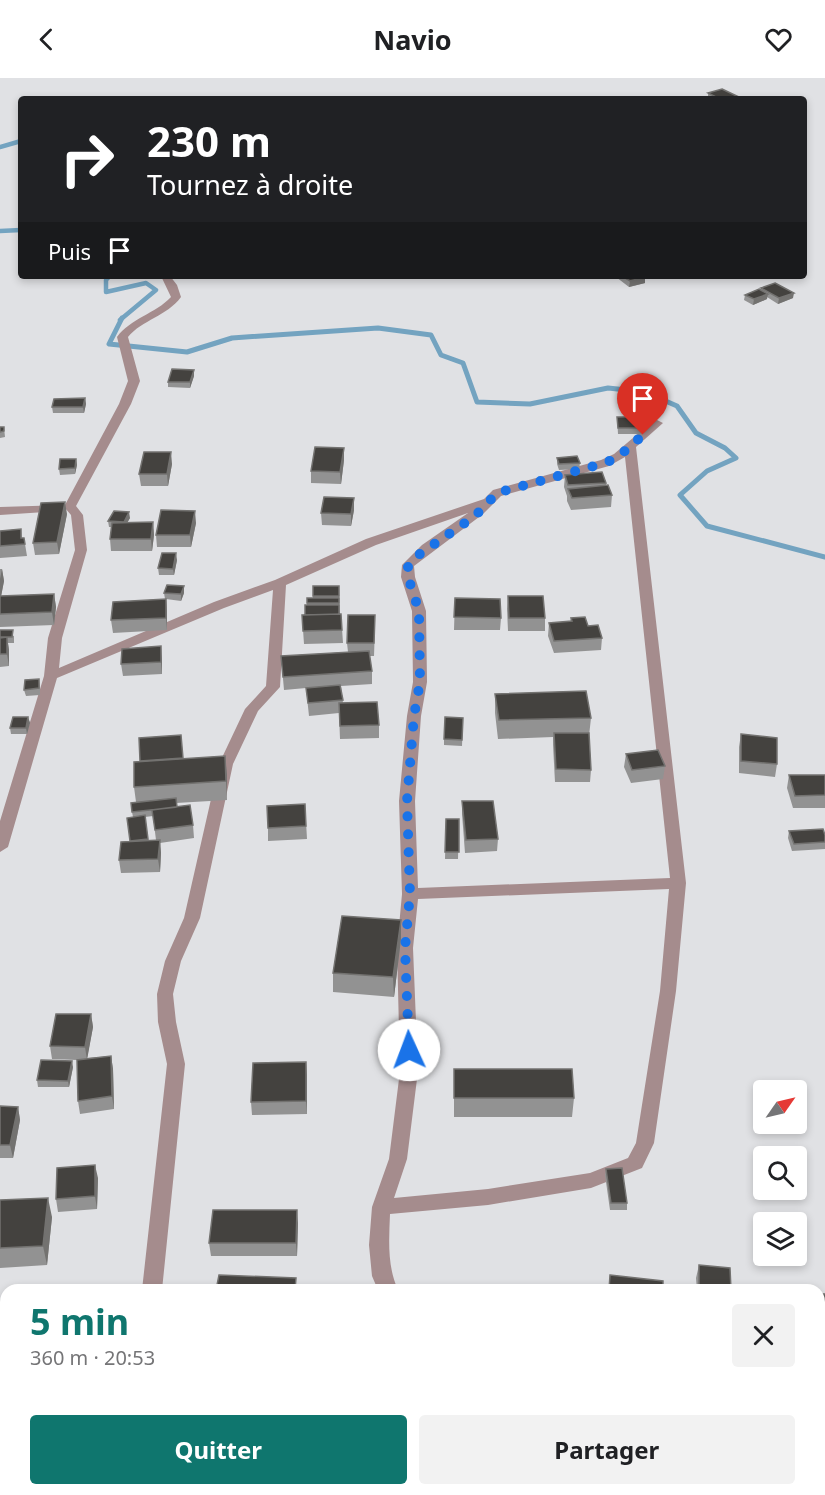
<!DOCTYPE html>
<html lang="fr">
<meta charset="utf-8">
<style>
body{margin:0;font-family:"Noto Sans",sans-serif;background:#f2f2f2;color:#202124;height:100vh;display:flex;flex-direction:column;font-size:22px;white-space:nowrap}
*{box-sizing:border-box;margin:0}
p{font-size:20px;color:#757577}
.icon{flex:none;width:33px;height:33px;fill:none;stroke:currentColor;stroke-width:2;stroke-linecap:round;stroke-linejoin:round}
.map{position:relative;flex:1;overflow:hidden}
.drawer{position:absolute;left:0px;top:1206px;width:825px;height:212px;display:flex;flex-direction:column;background:#fff;border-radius:18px 18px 0 0;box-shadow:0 3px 9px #0003}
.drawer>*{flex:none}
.guide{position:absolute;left:18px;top:18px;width:789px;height:183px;border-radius:6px;box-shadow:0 3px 9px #0003;background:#202124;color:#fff;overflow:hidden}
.needle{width:39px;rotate:56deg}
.tools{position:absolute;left:753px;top:1002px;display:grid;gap:12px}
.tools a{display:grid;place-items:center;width:54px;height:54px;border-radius:6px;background:#fff;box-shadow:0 3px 9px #0003;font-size:30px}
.pin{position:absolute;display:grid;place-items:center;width:51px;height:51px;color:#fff;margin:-62px -26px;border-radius:50% 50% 50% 0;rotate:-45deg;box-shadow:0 0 6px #0007}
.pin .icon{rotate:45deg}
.me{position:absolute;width:66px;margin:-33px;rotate:358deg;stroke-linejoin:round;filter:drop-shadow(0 0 4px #0008)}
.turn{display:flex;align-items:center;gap:21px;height:126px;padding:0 30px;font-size:27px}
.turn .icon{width:78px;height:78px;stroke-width:2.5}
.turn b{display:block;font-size:42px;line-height:51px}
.then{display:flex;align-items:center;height:57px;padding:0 30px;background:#0003;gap:12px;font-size:22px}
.round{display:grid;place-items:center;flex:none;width:63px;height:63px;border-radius:6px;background:#f2f2f2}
.headline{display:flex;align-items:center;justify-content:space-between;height:102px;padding:0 30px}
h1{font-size:36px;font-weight:700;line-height:45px;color:#0f766e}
.button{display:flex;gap:12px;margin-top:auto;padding:12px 30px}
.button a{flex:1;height:69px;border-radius:6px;background:#0f766e;color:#fff;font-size:24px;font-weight:700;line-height:69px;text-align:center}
.button a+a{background:#f2f2f2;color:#202124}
header{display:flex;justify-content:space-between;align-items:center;height:78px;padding:0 30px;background:#fff;font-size:27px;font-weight:700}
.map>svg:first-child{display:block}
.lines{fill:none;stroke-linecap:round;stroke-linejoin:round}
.stream-far1{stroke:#73a3c0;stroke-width:4.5}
.stream{stroke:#73a3c0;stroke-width:5}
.street{fill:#a58c8d;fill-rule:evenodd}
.wall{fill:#929292;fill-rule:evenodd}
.shaded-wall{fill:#737270}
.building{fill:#44423f;stroke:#737270;stroke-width:1.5}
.route{stroke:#1a73e8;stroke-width:10;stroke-dasharray:0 18}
</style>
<header><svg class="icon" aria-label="back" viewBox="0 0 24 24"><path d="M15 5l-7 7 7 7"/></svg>Navio<svg class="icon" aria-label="heart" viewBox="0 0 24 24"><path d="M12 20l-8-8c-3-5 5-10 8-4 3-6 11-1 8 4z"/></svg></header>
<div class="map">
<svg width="825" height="1417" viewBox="0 0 825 1417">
<rect width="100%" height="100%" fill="#e0e1e4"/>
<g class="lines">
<path class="stream-far1" d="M0,69L21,63
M0,153L21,152
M110,198L106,202V214L146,205L156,212L120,242"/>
<path class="stream" d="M122,240L109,266L187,274L232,260L378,250L431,257L441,277L463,285L477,324L530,326L608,310L645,314L677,328L696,355L725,370L736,380L707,393L680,417L707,448L825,479"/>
<path class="street" d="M161,198H170L177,207L181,219C167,238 142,242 128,259L140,303L131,326L76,428L83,437L87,472L62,560L59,590L214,524L275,502L366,461L484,421L493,412L601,382L614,376L653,343L657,342L663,345L636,369L686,805L676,913L654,1065L642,1090L591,1110L488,1127L390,1136C389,1162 387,1188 398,1212H378L372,1198L369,1167L372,1129L389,1081L400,993L397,870L402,816L399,723L407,638L413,604L412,533L401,499L402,487L422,467L468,435L376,467L286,507L280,609L258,633L233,686L200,840L181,883L173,916L176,944L185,986L162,1212H142L167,986L158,944L157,916L165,883L184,840L219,686L245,631L266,608L273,512L224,530L57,600L8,769L0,774V743L44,598L48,560L75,472L71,437L65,430L60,433L0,437V429L65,427L119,326L128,303L117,259C131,240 155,236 171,219ZM625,379L670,800L418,810L415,723L421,638L427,604L426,533L415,499L414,488L483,436L501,418L609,388ZM669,811L660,913L636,1065L628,1080L590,1095L488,1111L394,1120L407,1081L418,993L413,870L418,821Z
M119,1412H141V1417H119Z
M428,1412H450L449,1417H427Z"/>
</g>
<path class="wall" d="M708,15L743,21H708Z
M616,198H643L645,199V205L629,209L616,199Z
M761,210L793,220L778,226L767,219V221L753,227L744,222L745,217L760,212Z
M194,292V298L190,310L168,309V304Z
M85,320L86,326L84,335H53L52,329Z
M617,339L642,350L641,356H618Z
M0,349H4L5,359L0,360Z
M344,370V382L341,406L311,405V393Z
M557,380L580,385L579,391L559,392L557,386Z
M76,381L77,387L75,396L60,397L59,391Z
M172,386L168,408H141L139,396Z
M565,397L606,405V408L612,417L611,429L571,432L567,423V418L564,409Z
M354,432L351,448L322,447L321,435Z
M67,436L59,476L35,477L33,465Z
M130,440L127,445L153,444L154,457L152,473H111L110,461L112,449H109L108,443Z
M196,445L191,469H157L156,457Z
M21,451L22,460H24L27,478L0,480V453Z
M177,482L174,497H159L158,490Z
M0,491H2L4,503L1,518L54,516L56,529L54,547L0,549Z
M184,508V515L181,523L166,521L167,534V552L113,555L111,542L165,521L164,515Z
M313,508H339L340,536H341L343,565L304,566L302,537H305L307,527V520H313Z
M508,518L545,540V553H508L507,531Z
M455,520L501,540L500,552H454Z
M571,540L602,560L601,572L554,575L548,558L549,545L570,544Z
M375,549L374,578H369L372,593V606L341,608L343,625L379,647V660L340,661L339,635L309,638L306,610L284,612L281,578L348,574L347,565Z
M0,552L14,558V565H8L9,572V588L0,589Z
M162,581V596L123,598L121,586Z
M39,601L40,608V617L26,618L24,612Z
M495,616L591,640L589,658L591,692L590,704H555L553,667V659L498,661L495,635Z
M28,639L30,645L27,656H11L10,650Z
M463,640L462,668L444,667V661Z
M741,656L777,686L775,699L739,695V669Z
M626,676L665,688L663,701L631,705L624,689Z
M225,678L227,722L176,725L177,729L193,747L194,760L160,765L161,775L160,794L121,795L119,782L130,763L133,739L132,734L136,724L134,709L183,681ZM153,738L156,762L148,763L145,739Z
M789,697H825V730H793L787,710Z
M462,723L498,761L497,773L465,775L462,736Z
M305,726L307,761L268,763V750Z
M446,741H459L458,781H445Z
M789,753L825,757V771L792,773L788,760Z
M401,861L394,919L333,914V895Z
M91,936L93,949L87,980L111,978L113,991L114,1031L80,1036L78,1023L77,982L52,981L50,968Z
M306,984L307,1036L252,1037L251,1024Z
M73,989L69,1009H38L37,1002Z
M454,991L574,1020L572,1039H454Z
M0,1028L18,1029L20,1042L13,1080H0Z
M606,1091L627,1125V1132H610L605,1097Z
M98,1100L97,1131L58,1134L56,1121Z
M0,1122L52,1139L47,1187L0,1190Z
M298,1145L297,1178H211L209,1165Z
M699,1187L731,1212H697L696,1200Z
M819,1216H825V1315L819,1290Z"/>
<path class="shaded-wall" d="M645,199V205L629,209L630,203Z
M794,215L793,220L778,226L779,220Z
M768,216L767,221L753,227L754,221Z
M194,292V298L190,310V304Z
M85,320L86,326L84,335L83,329Z
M344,370V382L341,406L340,394Z
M171,374L172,386L168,408L167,396Z
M76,381L77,387L75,396V390Z
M354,420V432L351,448V436Z
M65,424L67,436L59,476L57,464Z
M195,433L196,445L191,469L190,457Z
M129,434L130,440L124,450V444Z
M153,444L154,457L152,473L151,461Z
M176,475L177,482L174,497L173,491Z
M2,491L4,503L0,524V501Z
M184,508V515L181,523V516Z
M54,516L56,529L54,547L52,534Z
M166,521L167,534V552L166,540Z
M7,559L9,572V588L7,576Z
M161,568L162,581V596L161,584Z
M28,639L30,645L27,656L26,650Z
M225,678L227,697V722L226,703Z
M160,762L161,775L160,794L158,781Z
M401,842V861L394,919L393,899Z
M91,936L93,949L87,982L85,969Z
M111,978L113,991L114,1031L112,1018Z
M72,983L73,989L69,1009L68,1003Z
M306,984L307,997V1036L306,1023Z
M18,1029L20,1042L13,1080L10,1067Z
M95,1087L98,1100L97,1131L95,1118Z
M48,1120L52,1139L47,1187L43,1168Z
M297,1132L298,1145L297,1178L296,1165Z"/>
<path class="building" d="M722,11L743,21H720L708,15Z
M622,198H643L645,199L630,203Z
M775,205L794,215L779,220L761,210Z
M759,211L768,216L754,221L745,217Z
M172,291L194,292L190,304H168Z
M85,320L83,329H52L54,321Z
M617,339H641L642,350H618Z
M0,349H4V353L0,354Z
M315,369L344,370L340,394L311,393Z
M144,374H171L167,396H139Z
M577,378L580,385L559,386L557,380Z
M60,381H76L75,390L59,391Z
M602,394L606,405L568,407L565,397Z
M608,407L612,417L572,420L568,411Z
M324,419L354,420L351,436L321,435Z
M65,424L57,464L33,465L41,425Z
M161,432L195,433L190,457H156Z
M114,433L129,434L124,444L108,443Z
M153,444L151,461H110L112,445Z
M21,451V460H24L25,466L0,468V453Z
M162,475H176L173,491L158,490Z
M167,507L184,508L181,516L164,515Z
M313,508H339V518H313Z
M54,516L52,534L0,536V518Z
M508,518H543L545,540H509Z
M307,520H339V525H307Z
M455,520L500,521L501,540L454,539Z
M166,521V540L111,542L113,524Z
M305,527H339V536L305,537Z
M341,536L342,552L303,553L302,537Z
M348,537H375L374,565H347Z
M585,539L588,548L598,547L602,560L554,563L549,545L572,543L571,540Z
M0,552H13L12,559H0Z
M7,559V576H0V560Z
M161,568V584L121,586L122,571Z
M369,573L372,593L283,599L281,578Z
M39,601V610L24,612L25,602Z
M340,607L343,622L308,625L306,610Z
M586,613L591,640L499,642L495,616Z
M377,624L379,647L340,648L339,625Z
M13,639H28L26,650H10Z
M445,639L463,640L462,662L444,661Z
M554,655H589L591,692L556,691Z
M741,656L777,660V686L741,683Z
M181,657L183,680L140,683L139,660Z
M658,672L665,688L632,692L626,676Z
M225,678L226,703L134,709V684Z
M789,697H825V717L795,718Z
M176,720L177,729L132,734L131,725Z
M462,723H493L498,761L466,762Z
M305,726L306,748L268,750L267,728Z
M190,727L193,747L155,752L152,732Z
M145,737L148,761L130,763L127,740Z
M446,741H459V774H445Z
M823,751L825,757V764L794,766L789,753Z
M160,762L158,781L119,782L121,764Z
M342,838L401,842L393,899L333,895Z
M56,936H91L85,969L50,968Z
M111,978L112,1018L78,1023L77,982Z
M41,982L72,983L68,1003L37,1002Z
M306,984V1023L251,1024L253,985Z
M454,991H572L574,1020H454Z
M0,1028L18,1029L10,1067H0Z
M95,1087V1118L56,1121L57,1090Z
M622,1090L627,1125H611L606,1091Z
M48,1120L43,1168L0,1170V1122Z
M213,1132H297L296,1165H209Z
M699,1187L730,1190L731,1212H699Z
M219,1197L296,1200L295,1212H216Z
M610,1197L663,1203V1212H609Z
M819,1216H825V1276L819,1252Z"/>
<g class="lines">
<path class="route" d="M409,972L405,870L410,816L407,723L414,638L420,604L419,533L408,499V487L417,478L475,438L497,415L605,385L618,379L643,357"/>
</g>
</svg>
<div class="tools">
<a><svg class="needle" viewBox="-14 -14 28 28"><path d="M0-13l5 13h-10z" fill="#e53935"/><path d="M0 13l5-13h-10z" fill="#757577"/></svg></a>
<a><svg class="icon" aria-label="search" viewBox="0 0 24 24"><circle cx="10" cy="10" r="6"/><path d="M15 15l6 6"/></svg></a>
<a><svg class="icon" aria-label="layers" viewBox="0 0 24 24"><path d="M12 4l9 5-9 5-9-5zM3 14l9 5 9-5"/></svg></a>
</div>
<div class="pin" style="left:643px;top:357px;background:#d93025"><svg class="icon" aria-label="arrive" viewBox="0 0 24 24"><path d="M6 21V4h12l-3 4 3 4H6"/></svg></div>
<svg class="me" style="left:409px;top:972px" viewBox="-20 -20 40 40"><circle r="19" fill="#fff"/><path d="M0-13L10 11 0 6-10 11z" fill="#1a73e8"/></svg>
<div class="guide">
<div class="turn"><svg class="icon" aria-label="right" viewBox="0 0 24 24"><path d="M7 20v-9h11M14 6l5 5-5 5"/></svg><div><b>230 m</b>Tournez à droite</div></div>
<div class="then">Puis<svg class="icon" aria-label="arrive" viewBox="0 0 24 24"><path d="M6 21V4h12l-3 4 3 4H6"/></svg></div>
</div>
<section class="drawer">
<div class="headline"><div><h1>5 min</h1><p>360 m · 20:53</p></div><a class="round"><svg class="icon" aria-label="close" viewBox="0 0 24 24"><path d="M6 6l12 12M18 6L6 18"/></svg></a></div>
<div class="button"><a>Quitter</a><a>Partager</a></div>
</section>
</div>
